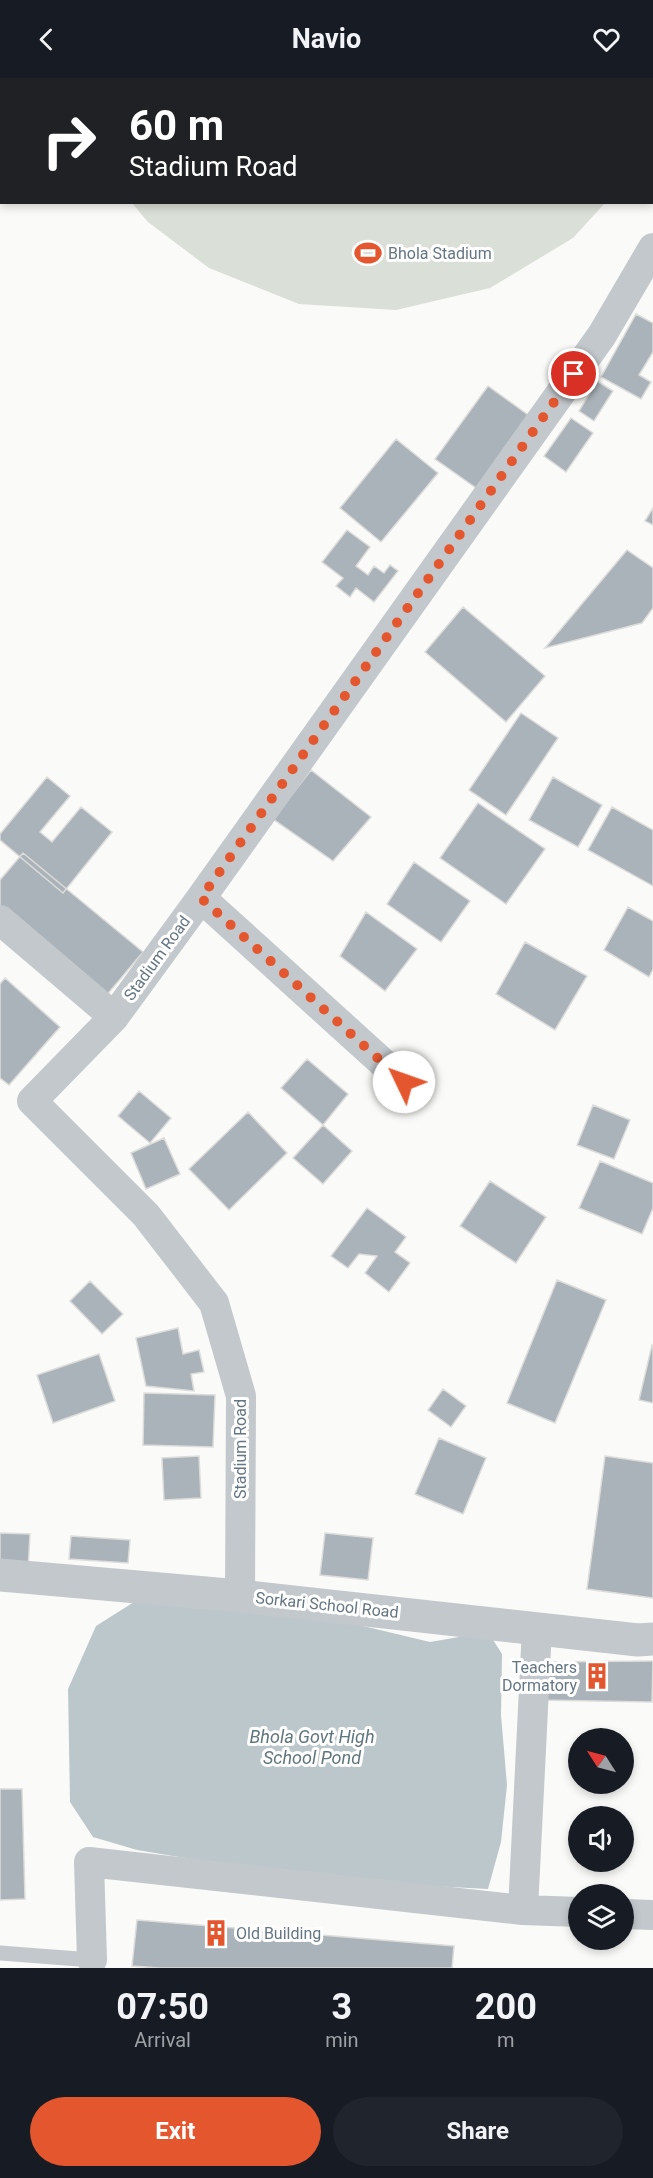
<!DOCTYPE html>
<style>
body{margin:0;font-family:Roboto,sans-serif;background:#20242c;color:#f1f3f6;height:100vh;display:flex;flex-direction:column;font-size:22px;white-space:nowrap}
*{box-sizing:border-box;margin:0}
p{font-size:20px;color:#9ea1a6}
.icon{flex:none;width:33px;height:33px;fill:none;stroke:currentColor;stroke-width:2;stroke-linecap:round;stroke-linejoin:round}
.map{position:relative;height:1890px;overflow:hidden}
.side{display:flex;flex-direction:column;background:#171b24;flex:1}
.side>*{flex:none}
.hud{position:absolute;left:0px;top:0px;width:654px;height:126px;box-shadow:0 3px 9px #0003;background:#202124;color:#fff;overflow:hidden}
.needle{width:39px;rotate:306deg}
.controls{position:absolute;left:568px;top:1650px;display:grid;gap:12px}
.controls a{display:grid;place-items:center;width:66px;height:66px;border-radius:50%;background:#171b24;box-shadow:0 3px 9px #0003;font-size:30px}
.pin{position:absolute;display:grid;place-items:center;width:51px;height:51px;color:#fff;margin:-26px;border:3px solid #fff;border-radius:50%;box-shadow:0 2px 6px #0007}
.me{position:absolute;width:66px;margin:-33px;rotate:312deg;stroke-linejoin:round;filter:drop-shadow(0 0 4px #0008)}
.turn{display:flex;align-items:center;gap:21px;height:126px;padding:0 30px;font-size:27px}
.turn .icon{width:78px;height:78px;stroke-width:2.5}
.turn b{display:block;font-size:42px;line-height:51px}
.eta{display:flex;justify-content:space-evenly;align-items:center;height:102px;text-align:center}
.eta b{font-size:36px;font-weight:700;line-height:42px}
.button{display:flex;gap:12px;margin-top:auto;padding:12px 30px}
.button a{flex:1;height:69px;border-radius:36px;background:#e4572e;color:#fff;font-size:24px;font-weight:700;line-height:69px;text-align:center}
.button a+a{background:#20242c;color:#f1f3f6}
header{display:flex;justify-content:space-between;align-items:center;height:78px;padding:0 30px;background:#171b24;font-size:27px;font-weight:700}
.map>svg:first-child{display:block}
.green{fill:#dadfd7}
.water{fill:#bbc7cb}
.building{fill:#aab3b9;stroke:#dcdcda;stroke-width:1.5}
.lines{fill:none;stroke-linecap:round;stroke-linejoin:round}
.service{stroke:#c3c8cc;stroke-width:15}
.minor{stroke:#c3c8cc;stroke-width:30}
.tertiary{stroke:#c3c8cc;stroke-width:33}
.route{stroke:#e4572e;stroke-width:10;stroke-dasharray:0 18}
.labels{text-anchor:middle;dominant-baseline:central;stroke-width:6;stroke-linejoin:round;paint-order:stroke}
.poi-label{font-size:16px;fill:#657683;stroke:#fff;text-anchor:start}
.street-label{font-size:16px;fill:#657683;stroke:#fff}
.water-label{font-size:18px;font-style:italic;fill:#60757c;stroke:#fff}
</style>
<header><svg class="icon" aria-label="back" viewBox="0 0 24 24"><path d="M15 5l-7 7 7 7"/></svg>Navio<svg class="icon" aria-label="heart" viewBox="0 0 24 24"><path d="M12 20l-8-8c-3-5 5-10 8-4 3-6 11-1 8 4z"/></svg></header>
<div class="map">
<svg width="653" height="1890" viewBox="0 0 653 1890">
<rect width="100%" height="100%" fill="#fafaf8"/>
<path class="green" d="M63,0H653V56L652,2Z
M132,125H605L573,160L490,210L396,232L299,226L209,190L148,144Z"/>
<path class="water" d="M142,1519L334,1541L430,1564L488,1554L502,1576L501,1637L507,1707L501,1764L488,1811L358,1804L227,1787L137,1772L93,1759L70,1724L68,1611L96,1548Z"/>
<path class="building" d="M636,236L653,245V274L639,297L651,304L641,321L601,299Z
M597,303L613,313L594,343L579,333Z
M488,308L531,339L479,412L435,381Z
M571,340L593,355L566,394L544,378Z
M396,361L438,395L381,464L340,430Z
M653,430V447L645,443Z
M347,452L370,469L356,488L368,497L374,488L384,495L390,487L398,493L374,524L356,510L350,519L336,508L343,500L322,484Z
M627,472L653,490V530L642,545L545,570Z
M463,529L545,598L506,644L425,574Z
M521,635L558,660L506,737L469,712Z
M311,692L371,739L333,783L273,741Z
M47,699L70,718L40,754L52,764L81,729L112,754L63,815L0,762V756Z
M553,699L602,727L578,769L529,742Z
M478,725L545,771L506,826L440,780Z
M612,729L653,752V808L588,772Z
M23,775L143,874L100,925L0,842V802Z
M414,784L470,823L441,864L387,826Z
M628,829L653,843V891L649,899L604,872Z
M366,834L417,871L385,913L340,878Z
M525,864L587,898L555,952L496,916Z
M5,900L60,949L9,1007L0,1000V906Z
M307,981L348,1016L323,1047L281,1010Z
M139,1013L171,1040L150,1065L118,1038Z
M593,1027L630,1042L614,1081L577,1067Z
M248,1034L287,1075L229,1132L189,1091Z
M323,1047L352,1073L323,1106L293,1080Z
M164,1060L180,1096L146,1111L131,1075Z
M600,1083L653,1105V1130L642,1156L579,1130Z
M490,1103L546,1139L516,1185L460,1148Z
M367,1130L406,1159L395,1174L410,1185L389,1214L365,1195L377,1178L359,1176L348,1190L331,1178Z
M557,1202L606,1222L555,1345L507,1325Z
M90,1203L123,1236L102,1256L70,1223Z
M178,1250L183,1276L199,1272L204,1294L191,1296L194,1313L146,1308L136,1260Z
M652,1267L653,1268V1325L639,1322Z
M99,1276L115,1323L53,1345L37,1297Z
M443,1311L466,1328L451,1349L428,1332Z
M144,1315L215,1317L213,1369L143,1367Z
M439,1360L486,1380L463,1436L415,1416Z
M199,1378L201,1420L164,1422L162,1380Z
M605,1378L653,1385V1520L587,1511Z
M0,1455L30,1456L28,1492L0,1491Z
M325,1455L373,1460L368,1502L320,1497Z
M71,1458L130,1462L128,1485L69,1481Z
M653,1583L652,1624L540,1622L541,1584Z
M0,1711H22L25,1821L0,1822Z
M137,1842L454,1868L452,1890H159L132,1888Z"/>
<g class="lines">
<path class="service" d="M0,1875L92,1882"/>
<path class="minor" d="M201,820L404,1004
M0,842L114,939
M240,1518L241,1318L214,1225L146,1137L32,1023L114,939L201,820L602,257L653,170
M523,1832L579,1834
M624,1836L653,1837
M92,1882L89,1784L523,1832L537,1550"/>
<path class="tertiary" d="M0,1497L240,1518L638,1562L653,1561"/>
</g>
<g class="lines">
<path class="route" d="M404,1004L201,820L574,296"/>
</g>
<defs>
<symbol id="stadium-bare" viewBox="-9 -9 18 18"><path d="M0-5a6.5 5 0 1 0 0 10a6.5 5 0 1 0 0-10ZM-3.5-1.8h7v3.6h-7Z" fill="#e4572e" stroke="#fff" stroke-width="2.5" paint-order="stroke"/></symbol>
<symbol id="building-bare" viewBox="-9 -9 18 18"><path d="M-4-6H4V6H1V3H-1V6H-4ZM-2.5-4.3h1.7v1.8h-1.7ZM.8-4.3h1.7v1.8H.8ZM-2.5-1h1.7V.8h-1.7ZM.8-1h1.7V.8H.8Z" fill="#e4572e" stroke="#fff" stroke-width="2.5" paint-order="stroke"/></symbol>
</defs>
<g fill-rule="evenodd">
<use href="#stadium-bare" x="349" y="156" width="38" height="38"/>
<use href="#building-bare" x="578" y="1579" width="38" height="38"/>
<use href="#building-bare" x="197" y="1836" width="38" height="38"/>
</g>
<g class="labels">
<g class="poi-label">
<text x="388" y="175">Bhola Stadium</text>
<text x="577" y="1589" text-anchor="end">Teachers<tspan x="577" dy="18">Dormatory</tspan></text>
<text x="236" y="1855">Old Building</text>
</g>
<g class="street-label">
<text transform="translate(157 880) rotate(-54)">Stadium Road</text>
<text transform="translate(240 1371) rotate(-90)">Stadium Road</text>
<text transform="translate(327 1527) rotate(6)">Sorkari School Road</text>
</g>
<g class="water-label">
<text x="312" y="1658">Bhola Govt High<tspan x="312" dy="21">School Pond</tspan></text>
</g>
</g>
</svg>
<div class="controls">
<a><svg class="needle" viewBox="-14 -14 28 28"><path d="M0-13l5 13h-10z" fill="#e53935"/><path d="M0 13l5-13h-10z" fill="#9ea1a6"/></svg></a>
<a><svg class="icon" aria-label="sound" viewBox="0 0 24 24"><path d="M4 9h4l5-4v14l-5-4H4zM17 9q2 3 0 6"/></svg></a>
<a><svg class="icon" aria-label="layers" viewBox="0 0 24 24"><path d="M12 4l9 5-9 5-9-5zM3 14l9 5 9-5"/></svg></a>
</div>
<div class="pin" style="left:574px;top:296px;background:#d93025"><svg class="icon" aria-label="arrive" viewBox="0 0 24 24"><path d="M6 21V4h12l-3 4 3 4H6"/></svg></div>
<svg class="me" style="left:404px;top:1004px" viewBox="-20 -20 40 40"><circle r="19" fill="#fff"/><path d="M0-13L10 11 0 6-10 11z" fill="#e4572e"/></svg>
<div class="hud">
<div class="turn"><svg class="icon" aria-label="right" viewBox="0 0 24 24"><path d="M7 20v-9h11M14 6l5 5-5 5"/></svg><div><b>60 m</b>Stadium Road</div></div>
</div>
</div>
<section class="side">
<div class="eta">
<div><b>07:50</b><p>Arrival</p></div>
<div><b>3</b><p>min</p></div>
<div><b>200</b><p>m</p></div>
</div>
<div class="button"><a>Exit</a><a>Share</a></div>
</section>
